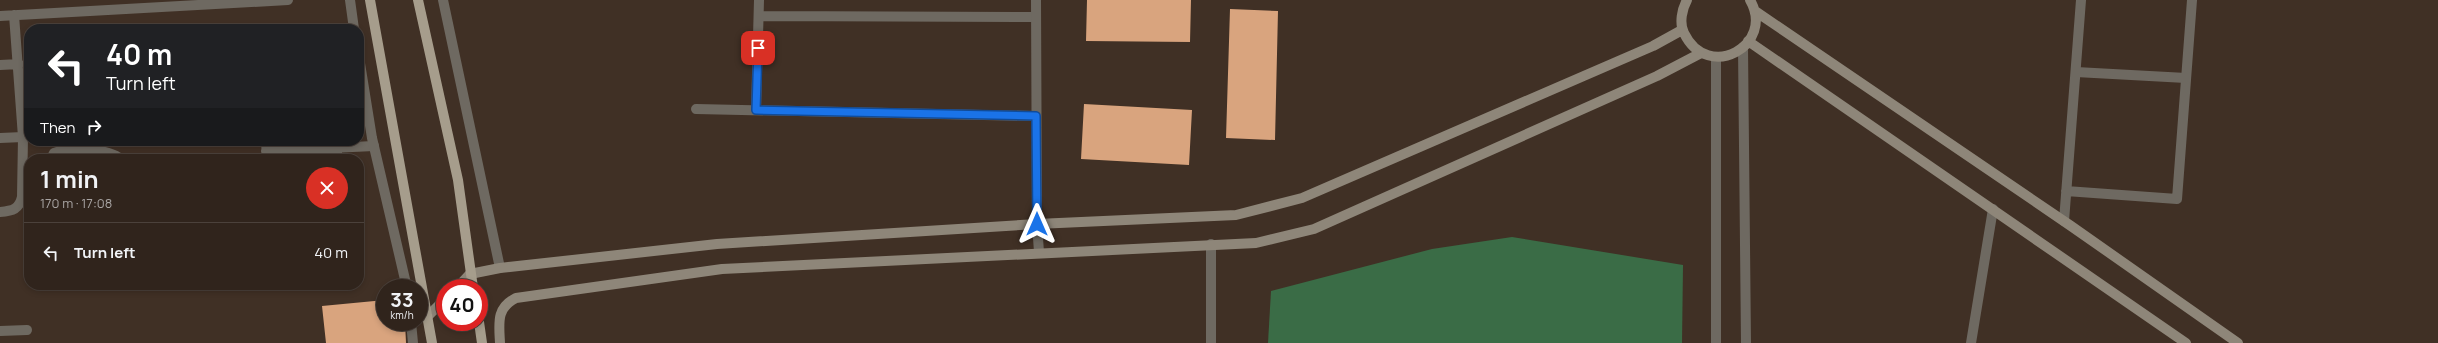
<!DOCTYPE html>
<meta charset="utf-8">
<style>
body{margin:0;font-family:Manrope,sans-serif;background:#382c25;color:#f1f3f6;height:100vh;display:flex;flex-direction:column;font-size:15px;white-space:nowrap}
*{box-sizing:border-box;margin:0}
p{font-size:13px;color:#a8a4a3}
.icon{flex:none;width:22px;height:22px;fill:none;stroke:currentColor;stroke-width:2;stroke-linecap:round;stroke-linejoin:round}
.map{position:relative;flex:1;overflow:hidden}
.details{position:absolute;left:24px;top:154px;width:340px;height:136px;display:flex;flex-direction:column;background:#30241c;border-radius:16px;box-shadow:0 2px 6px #0003,0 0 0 1px #4b413b}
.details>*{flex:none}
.top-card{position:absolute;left:24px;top:24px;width:340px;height:122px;border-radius:16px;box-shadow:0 2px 6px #0003,0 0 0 1px #4b413b;background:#202124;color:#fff;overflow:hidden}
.speed{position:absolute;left:376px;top:279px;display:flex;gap:8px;font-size:20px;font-weight:700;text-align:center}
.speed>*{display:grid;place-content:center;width:52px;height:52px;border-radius:50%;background:#30241c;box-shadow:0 2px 6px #0003,0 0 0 1px #4b413b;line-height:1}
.speed small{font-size:10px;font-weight:400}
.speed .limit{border:6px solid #d22;background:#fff;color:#111}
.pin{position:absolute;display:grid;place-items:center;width:34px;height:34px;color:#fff;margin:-17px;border-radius:8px;box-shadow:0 2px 6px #0006}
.me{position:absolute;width:44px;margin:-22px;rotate:0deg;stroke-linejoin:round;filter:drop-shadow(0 0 3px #0008)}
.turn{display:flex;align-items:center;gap:14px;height:84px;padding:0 16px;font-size:18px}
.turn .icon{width:52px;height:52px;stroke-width:2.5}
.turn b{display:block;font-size:28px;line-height:34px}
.then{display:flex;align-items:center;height:38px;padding:0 16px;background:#0003;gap:8px;font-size:15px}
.round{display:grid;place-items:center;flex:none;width:42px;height:42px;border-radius:21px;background:#382c25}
.headline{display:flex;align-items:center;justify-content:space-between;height:68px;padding:0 16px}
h1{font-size:24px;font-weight:700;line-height:30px}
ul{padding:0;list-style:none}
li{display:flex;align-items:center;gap:12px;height:60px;padding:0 16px;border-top:1px solid #4b413b}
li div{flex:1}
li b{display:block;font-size:15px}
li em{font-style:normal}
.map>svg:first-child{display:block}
.forest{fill:#3a6c46}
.building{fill:#d9a47e}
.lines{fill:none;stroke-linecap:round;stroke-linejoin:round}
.service{stroke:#6e6961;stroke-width:10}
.minor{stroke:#6e6961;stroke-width:10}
.tertiary{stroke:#6e6961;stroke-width:10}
.secondary{stroke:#8e8679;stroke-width:10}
.primary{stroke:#a69d8c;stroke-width:10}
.route-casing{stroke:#114b97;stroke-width:10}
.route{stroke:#1a73e8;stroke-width:7}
</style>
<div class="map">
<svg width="2438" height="343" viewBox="0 0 2438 343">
<rect width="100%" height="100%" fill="#403025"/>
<path class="forest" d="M1512,237L1683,265L1682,343H1268L1271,291L1432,249Z"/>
<path class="building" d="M1087,0H1191L1190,42L1086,41Z
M1230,9L1278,11L1275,140L1226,138Z
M1084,104L1192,110L1189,165L1081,159Z
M385,300V322H405L406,343H326L322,306Z"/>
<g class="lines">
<path class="service" d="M2076,72L2186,78
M2066,191L2177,199L2192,0
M2064,221L2081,0
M1971,343L1993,209"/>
<path class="minor" d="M0,16L288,0
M759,16L1036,17
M0,65L19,64
M696,109L1036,116
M756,110L759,0
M0,138L23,137
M266,141L267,159
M335,141L338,159
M266,151L374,146
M51,159L54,153C70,147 108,148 121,159
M0,212C13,211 19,209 22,197L23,137L14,15
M1211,244V343
M0,331L27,330"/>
<path class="tertiary" d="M350,0L354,29
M443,0L500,268
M1036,0L1037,224L1039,252
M1743,47L1746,343
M359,57L372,138L407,288
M411,322L413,343
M1716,343V57"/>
<path class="secondary" d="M1687,0C1682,9 1679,23 1684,33C1708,83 1776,45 1750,0
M1755,11L2071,226L2238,343
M1748,41L2186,343
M457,288L470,274L500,268L717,244L1037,224L1236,215L1302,198L1653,46L1682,30
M427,317L445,299
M500,343C499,323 496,308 516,298L722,269L1256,243L1314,229L1657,76L1701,53"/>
<path class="primary" d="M370,0L432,343
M418,0L458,180L473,288
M479,322L482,343"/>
</g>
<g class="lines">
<defs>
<path id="route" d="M758,48L756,110L1036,116L1037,224"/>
</defs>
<use href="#route" class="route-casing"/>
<use href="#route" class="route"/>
</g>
</svg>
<div class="speed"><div>33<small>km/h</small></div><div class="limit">40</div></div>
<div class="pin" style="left:758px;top:48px;background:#d93025"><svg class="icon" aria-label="arrive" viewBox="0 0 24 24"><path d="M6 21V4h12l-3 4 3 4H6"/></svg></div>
<svg class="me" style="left:1037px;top:224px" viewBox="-20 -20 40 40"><path d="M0-17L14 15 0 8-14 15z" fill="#1a73e8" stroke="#fff" stroke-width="4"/></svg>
<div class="top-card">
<div class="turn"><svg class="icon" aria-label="left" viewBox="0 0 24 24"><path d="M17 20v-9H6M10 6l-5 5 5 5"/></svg><div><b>40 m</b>Turn left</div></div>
<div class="then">Then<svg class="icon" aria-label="right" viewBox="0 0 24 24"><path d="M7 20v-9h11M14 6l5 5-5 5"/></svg></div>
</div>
<section class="details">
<div class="headline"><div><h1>1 min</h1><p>170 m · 17:08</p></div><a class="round" style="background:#d93025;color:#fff"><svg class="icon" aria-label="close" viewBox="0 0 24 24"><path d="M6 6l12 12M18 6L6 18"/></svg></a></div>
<ul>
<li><svg class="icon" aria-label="left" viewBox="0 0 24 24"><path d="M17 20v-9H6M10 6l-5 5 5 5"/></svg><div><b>Turn left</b></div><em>40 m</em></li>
</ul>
</section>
</div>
